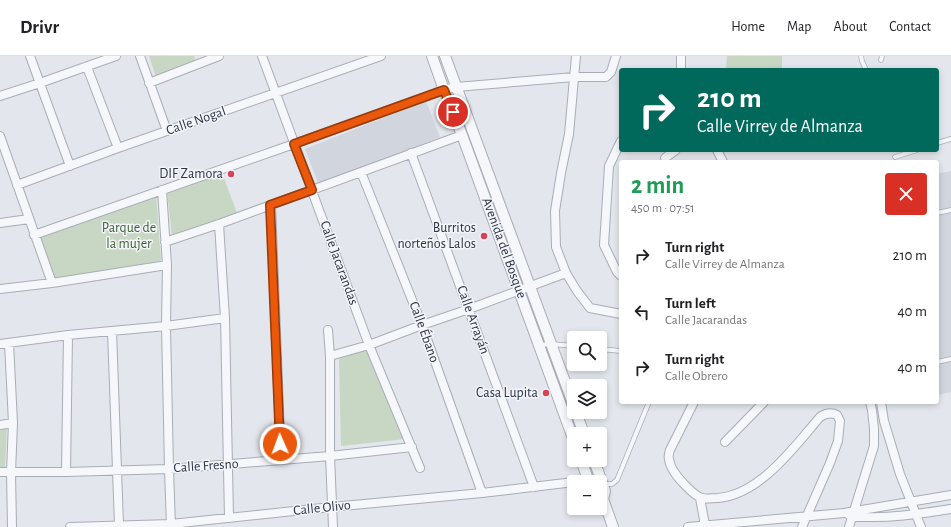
<!DOCTYPE html>
<meta charset="utf-8">
<style>
body{margin:0;font-family:"Alegreya Sans",sans-serif;background:#f6f6f6;color:#202124;height:100vh;display:flex;flex-direction:column;font-size:15px;white-space:nowrap}
*{box-sizing:border-box;margin:0}
p{font-size:13px;color:#757577}
.icon{flex:none;width:22px;height:22px;fill:none;stroke:currentColor;stroke-width:2;stroke-linecap:round;stroke-linejoin:round}
.map{position:relative;flex:1;overflow:hidden}
.sheet{position:absolute;left:619px;top:104px;width:320px;height:244px;display:flex;flex-direction:column;background:#fff;border-radius:4px;box-shadow:0 2px 6px #0003}
.sheet>*{flex:none}
.hud{position:absolute;left:619px;top:12px;width:320px;height:84px;border-radius:4px;box-shadow:0 2px 6px #0003;background:#00695c;color:#fff;overflow:hidden}
.tools{position:absolute;left:567px;top:275px;display:grid;gap:8px}
.tools a{display:grid;place-items:center;width:40px;height:40px;border-radius:4px;background:#fff;box-shadow:0 2px 6px #0003;font-size:20px}
.pin{position:absolute;display:grid;place-items:center;width:34px;height:34px;color:#fff;margin:-17px;border:2px solid #fff;border-radius:50%;box-shadow:0 1px 4px #0007}
.me{position:absolute;width:44px;margin:-22px;rotate:358deg;stroke-linejoin:round;filter:drop-shadow(0 0 3px #0008)}
.turn{display:flex;align-items:center;gap:14px;height:84px;padding:0 12px;font-size:18px}
.turn .icon{width:52px;height:52px;stroke-width:2.5}
.turn b{display:block;font-size:28px;line-height:34px}
.round{display:grid;place-items:center;flex:none;width:42px;height:42px;border-radius:4px;background:#f6f6f6}
.overview{display:flex;align-items:center;justify-content:space-between;height:68px;padding:0 12px}
h1{font-size:24px;font-weight:700;line-height:30px;color:#1e9e55}
ul{padding:0;list-style:none}
li{display:flex;align-items:center;gap:12px;height:56px;padding:0 12px}
li div{flex:1}
li b{display:block;font-size:15px}
li em{font-style:normal}
header{display:flex;align-items:center;gap:24px;box-sizing:border-box;height:56px;padding:0 20px;background:#fff;border-bottom:1px solid #e0e0e0}
header strong{font-size:19px}
nav{display:flex;gap:22px;margin-inline-start:auto;font-size:14px}
.map>svg:first-child{display:block}
.built{fill:#d1d5de}
.green{fill:#c8d6c4}
.lines{fill:none;stroke-linecap:round;stroke-linejoin:round}
.service-casing{stroke:#a8adb7;stroke-width:5.5}
.minor-casing{stroke:#a8adb7;stroke-width:10}
.tertiary-casing{stroke:#a8adb7;stroke-width:12}
.service{stroke:#f6f7fa;stroke-width:4}
.minor{stroke:#f6f7fa;stroke-width:8}
.tertiary{stroke:#f6f7fa;stroke-width:10}
.route-casing{stroke:#983908;stroke-width:10}
.route{stroke:#ea580c;stroke-width:7}
.poi-dot{fill:#d64358;stroke:#f3f5f9;stroke-width:1.5}
.labels{text-anchor:middle;dominant-baseline:central;stroke-width:3;stroke-linejoin:round;paint-order:stroke}
.street-label{font-size:14px;fill:#2a3445;stroke:#f3f5f9}
.poi-label{font-size:14px;fill:#2a3445;stroke:#f3f5f9;text-anchor:end}
.park-label{font-size:14px;fill:#3e6236;stroke:#f3f5f9}
</style>
<header>
<strong>Drivr</strong>
<nav><a>Home</a><a>Map</a><a>About</a><a>Contact</a></nav>
</header>
<div class="map">
<svg width="951" height="471" viewBox="0 0 951 471">
<rect width="100%" height="100%" fill="#e3e6ec"/>
<path class="built" d="M426,45L440,81L319,129L305,93Z
M951,115V336L937,339V118Z"/>
<path class="green" d="M149,0H194L196,6L156,21Z
M727,0H782V14H726Z
M222,117L237,157L172,180L167,135Z
M156,138L161,205L55,223L39,180Z
M369,292L405,383L341,390L339,303Z
M0,371H7L5,411L0,412Z"/>
<g class="lines">
<defs>
<path id="service" d="M861,0L862,5L866,14
M881,4L882,0
M937,87L951,83
M895,101L917,94
M937,157L951,154
M539,289L551,288L574,290
M600,293L621,295
M937,306L951,303
M603,428H612L617,424L649,346"/>
<path id="minor" d="M30,0L70,110
M140,0L167,75
M262,0L369,289L420,412
M576,0L569,78L561,117L555,155L556,191L566,217L577,235L590,252L621,258
M681,0V14
M87,11L118,92
M149,27L219,0
M0,40L40,27L116,0
M0,80L52,227
M621,85L609,110L604,189L617,216L621,220
M717,94L723,106
M411,97L534,431
M665,102L676,94
M361,116L422,269L482,437
M17,129L118,92L381,0
M162,134L167,209L166,270L169,413L171,471
M271,149L281,404
M0,167L29,163
M219,168L225,262L229,462
M34,179L294,88L444,34L456,31L574,21H606L611,16L616,0
M165,186L219,168L462,79
M0,233L52,227L167,209
M328,274L330,300V400L333,471
M112,275L119,469
M9,287L13,367L11,416L12,471
M0,288L68,279L166,270L225,262
M330,300L369,289L422,269L469,253L566,217
M694,346L670,394C669,397 668,400 669,403C670,412 679,423 685,429C689,433 695,440 702,442C706,443 712,442 717,442C760,439 794,391 820,361C826,357 831,356 837,359L840,365L838,385L830,407L802,471
M881,346L884,365L900,418L921,471
M0,369L13,367
M725,386L764,346
M0,416H66L169,413L330,400L412,391
M66,416L68,279
M700,442L705,469
M849,459C854,462 861,461 867,461C895,462 923,457 951,453
M70,471L171,468L332,451L482,437L574,426
M688,471L844,457L951,439
M849,471L874,390V373L872,354L870,346"/>
<path id="tertiary" d="M432,0L444,34L462,79L574,385
M445,0L574,350
M576,356L584,378
M581,404L589,426
M594,404L605,435L603,443L613,471"/>
</defs>
<use href="#service" class="service-casing"/>
<use href="#minor" class="minor-casing"/>
<use href="#tertiary" class="tertiary-casing"/>
<use href="#service" class="service"/>
<use href="#minor" class="minor"/>
<use href="#tertiary" class="tertiary"/>
</g>
<g class="lines">
<defs>
<path id="route" d="M280,388L270,149L312,134L294,88L444,34L453,56"/>
</defs>
<use href="#route" class="route-casing"/>
<use href="#route" class="route"/>
</g>
<g class="poi-dot">
<circle cx="231" cy="118" r="4"/>
<circle cx="484" cy="180" r="4"/>
<circle cx="546" cy="337" r="4"/>
</g>
<g class="labels">
<g class="street-label">
<text transform="translate(196 65) rotate(-19)">Calle Nogal</text>
<text transform="translate(504 192) rotate(70)">Avenida del Bosque</text>
<text transform="translate(339 207) rotate(70)">Calle Jacarandas</text>
<text transform="translate(473 264) rotate(70)">Calle Arrayán</text>
<text transform="translate(424 276) rotate(70)">Calle Ébano</text>
<text transform="translate(206 410) rotate(-4)">Calle Fresno</text>
<text transform="translate(322 452) rotate(-6)">Calle Olivo</text>
</g>
<g class="poi-label">
<text x="223" y="118">DIF Zamora</text>
<text x="476" y="172">Burritos<tspan x="476" dy="16">norteños Lalos</tspan></text>
<text x="538" y="337">Casa Lupita</text>
</g>
<g class="park-label">
<text x="129" y="172">Parque de<tspan x="129" dy="16">la mujer</tspan></text>
</g>
</g>
</svg>
<div class="tools">
<a><svg class="icon" aria-label="search" viewBox="0 0 24 24"><circle cx="10" cy="10" r="6"/><path d="M15 15l6 6"/></svg></a>
<a><svg class="icon" aria-label="layers" viewBox="0 0 24 24"><path d="M12 4l9 5-9 5-9-5zM3 14l9 5 9-5"/></svg></a>
<a>+</a>
<a>−</a>
</div>
<div class="pin" style="left:453px;top:56px;background:#d93025"><svg class="icon" aria-label="arrive" viewBox="0 0 24 24"><path d="M6 21V4h12l-3 4 3 4H6"/></svg></div>
<svg class="me" style="left:280px;top:388px" viewBox="-20 -20 40 40"><circle r="17" fill="#ea580c" stroke="#fff" stroke-width="3"/><path d="M0-11L8 9 0 5-8 9z" fill="#fff"/></svg>
<div class="hud">
<div class="turn"><svg class="icon" aria-label="right" viewBox="0 0 24 24"><path d="M7 20v-9h11M14 6l5 5-5 5"/></svg><div><b>210 m</b>Calle Virrey de Almanza</div></div>
</div>
<section class="sheet">
<div class="overview"><div><h1>2 min</h1><p>450 m · 07:51</p></div><a class="round" style="background:#d93025;color:#fff"><svg class="icon" aria-label="close" viewBox="0 0 24 24"><path d="M6 6l12 12M18 6L6 18"/></svg></a></div>
<ul>
<li><svg class="icon" aria-label="right" viewBox="0 0 24 24"><path d="M7 20v-9h11M14 6l5 5-5 5"/></svg><div><b>Turn right</b><p>Calle Virrey de Almanza</p></div><em>210 m</em></li>
<li><svg class="icon" aria-label="left" viewBox="0 0 24 24"><path d="M17 20v-9H6M10 6l-5 5 5 5"/></svg><div><b>Turn left</b><p>Calle Jacarandas</p></div><em>40 m</em></li>
<li><svg class="icon" aria-label="right" viewBox="0 0 24 24"><path d="M7 20v-9h11M14 6l5 5-5 5"/></svg><div><b>Turn right</b><p>Calle Obrero</p></div><em>40 m</em></li>
</ul>
</section>
</div>
